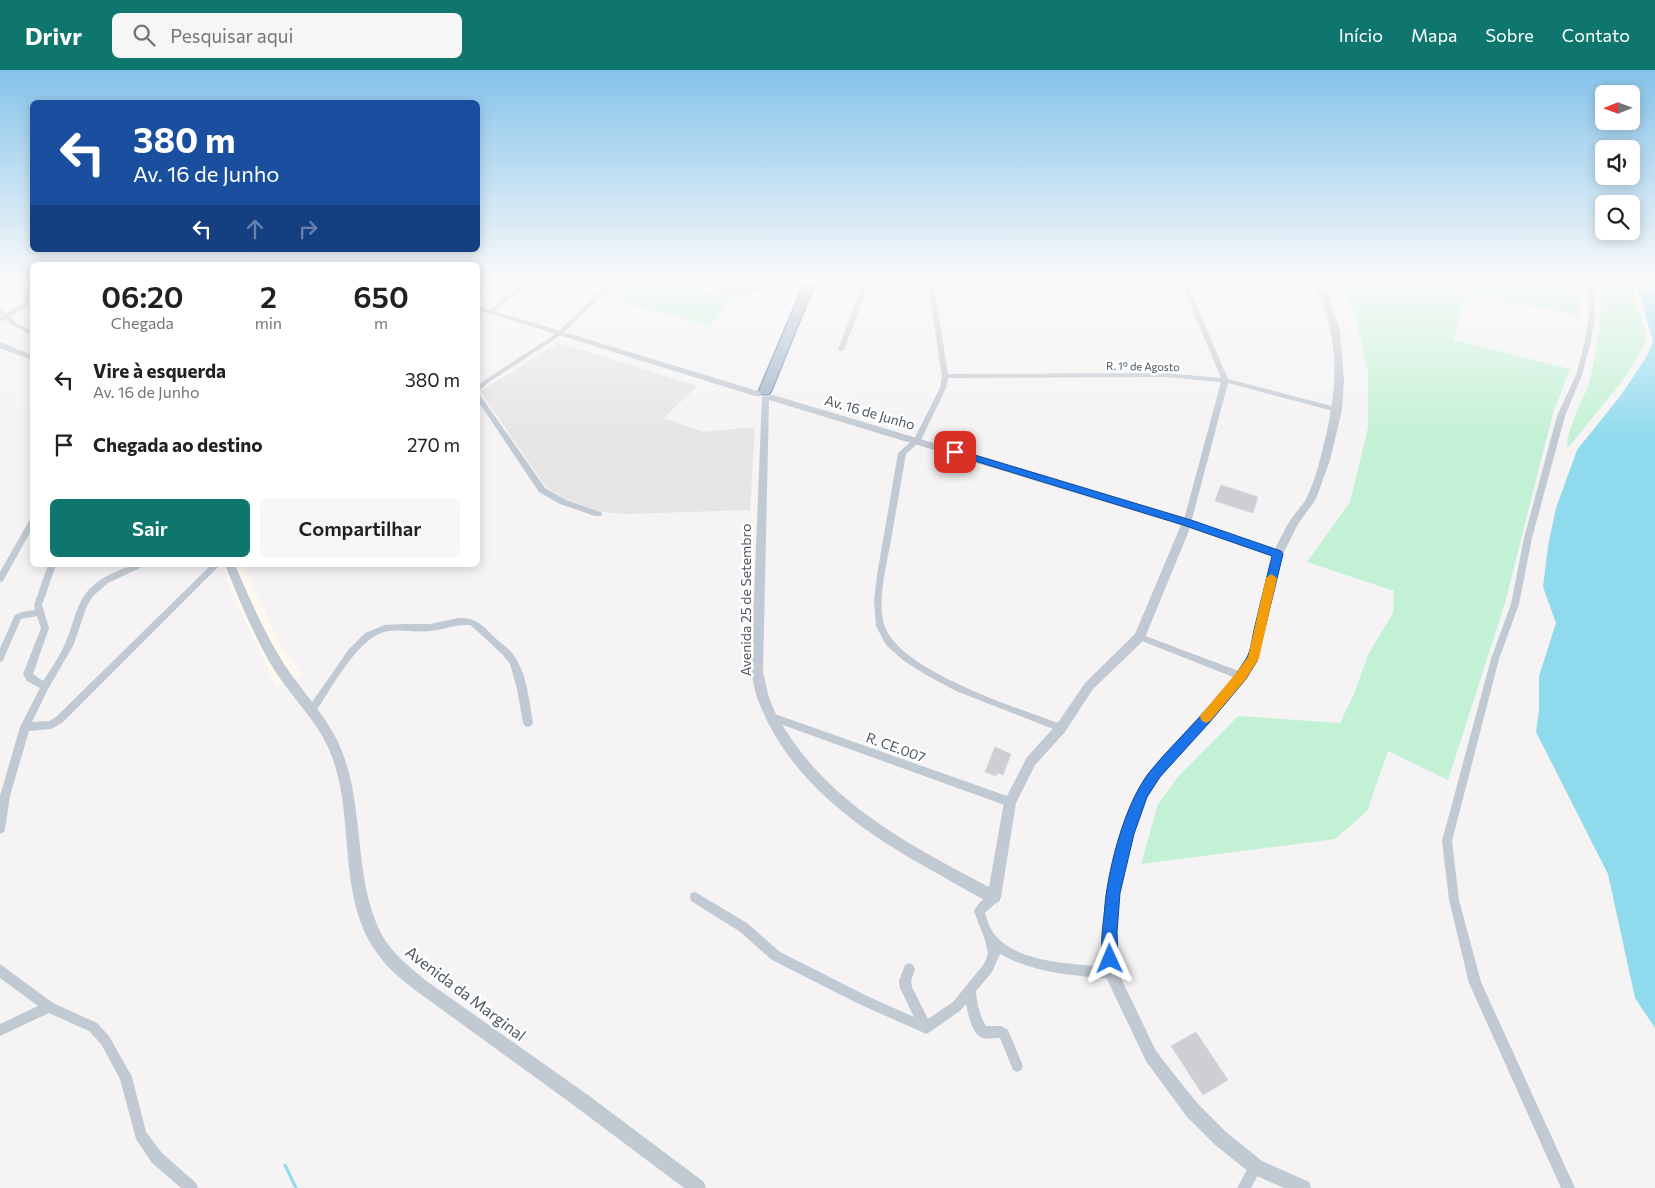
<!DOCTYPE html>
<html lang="pt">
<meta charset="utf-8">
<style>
body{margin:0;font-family:Commissioner,sans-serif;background:#f6f6f6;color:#202124;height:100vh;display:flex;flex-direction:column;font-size:19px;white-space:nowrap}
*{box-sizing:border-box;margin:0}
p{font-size:16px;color:#757577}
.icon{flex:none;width:28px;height:28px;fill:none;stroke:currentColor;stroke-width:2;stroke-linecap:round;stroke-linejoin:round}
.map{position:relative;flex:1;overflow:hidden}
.side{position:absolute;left:30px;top:192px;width:450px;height:305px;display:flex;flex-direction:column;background:#fff;border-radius:8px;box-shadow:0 2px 12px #0003}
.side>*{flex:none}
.hud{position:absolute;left:30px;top:30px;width:450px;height:152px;border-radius:8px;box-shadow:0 2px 12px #0003;background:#1a4fa0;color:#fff;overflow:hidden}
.needle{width:32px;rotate:269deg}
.buttons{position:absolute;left:1595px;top:15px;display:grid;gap:10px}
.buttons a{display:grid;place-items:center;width:45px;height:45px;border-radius:8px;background:#fff;box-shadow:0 2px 12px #0003;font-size:25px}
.pin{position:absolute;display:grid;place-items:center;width:42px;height:42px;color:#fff;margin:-21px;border-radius:10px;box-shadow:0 2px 8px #0006}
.me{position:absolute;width:55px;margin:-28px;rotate:359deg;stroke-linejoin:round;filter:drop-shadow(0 0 4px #0008)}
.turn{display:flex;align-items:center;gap:18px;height:105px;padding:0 20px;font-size:22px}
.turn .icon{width:65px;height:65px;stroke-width:2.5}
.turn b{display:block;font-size:35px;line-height:42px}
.lanes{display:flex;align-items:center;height:48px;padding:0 20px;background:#0003;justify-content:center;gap:25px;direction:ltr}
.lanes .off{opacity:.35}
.eta{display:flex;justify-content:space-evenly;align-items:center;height:85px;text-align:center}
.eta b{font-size:30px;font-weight:600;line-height:35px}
.primary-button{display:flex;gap:10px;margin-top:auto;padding:10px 20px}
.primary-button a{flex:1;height:58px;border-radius:8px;background:#0f766e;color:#fff;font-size:20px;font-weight:600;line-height:58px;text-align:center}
.primary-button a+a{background:#f6f6f6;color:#202124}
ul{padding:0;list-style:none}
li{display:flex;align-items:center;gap:15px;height:65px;padding:0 20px}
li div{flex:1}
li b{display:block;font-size:19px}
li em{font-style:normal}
header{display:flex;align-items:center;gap:30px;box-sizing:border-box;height:70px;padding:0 25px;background:#0f766e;color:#fff}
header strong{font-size:24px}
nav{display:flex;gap:28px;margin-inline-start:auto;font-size:18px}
.search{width:350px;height:45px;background:#f6f6f6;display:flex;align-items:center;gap:12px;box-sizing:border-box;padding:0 18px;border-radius:8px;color:#757577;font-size:19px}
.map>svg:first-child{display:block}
.commercial{fill:#fdf9ef}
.education{fill:#e6e4e5}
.green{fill:#c3f1d5}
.water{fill:#90daee}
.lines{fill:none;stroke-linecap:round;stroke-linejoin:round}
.stream{stroke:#90daee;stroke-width:3}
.building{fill:#cdcfd5;stroke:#d7d9de}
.trunk-casing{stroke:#7690ad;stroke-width:3}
.minor{fill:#c1cad2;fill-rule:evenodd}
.tertiary{fill:#c1cad2;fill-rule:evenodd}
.trunk{fill:#9fb4c9;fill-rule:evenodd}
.route{fill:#1a73e8;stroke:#114b97}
.slow{fill:#f59e0b}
.labels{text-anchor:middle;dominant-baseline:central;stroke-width:5;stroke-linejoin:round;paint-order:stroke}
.far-street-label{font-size:11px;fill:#4a5661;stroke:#fff}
.street-label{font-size:14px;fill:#4a5661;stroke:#fff}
.near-street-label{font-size:16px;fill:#4a5661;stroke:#fff}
</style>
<header>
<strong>Drivr</strong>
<div class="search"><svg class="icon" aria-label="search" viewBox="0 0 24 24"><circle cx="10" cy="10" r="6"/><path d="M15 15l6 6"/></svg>Pesquisar aqui</div>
<nav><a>Início</a><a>Mapa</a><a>Sobre</a><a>Contato</a></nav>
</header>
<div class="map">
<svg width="1655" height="1118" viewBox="0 0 1655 1118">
<rect width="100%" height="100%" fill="#f5f3f3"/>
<path class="commercial" d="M223,495H241L263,536L279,573L302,605L276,617L232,523Z"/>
<path class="education" d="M559,273L697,316L664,348L703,362L755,357L750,440L627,444L603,442L565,429L545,416L480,321Z"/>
<path class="green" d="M640,210H654L732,227L710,256L617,231Z
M1340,210H1580L1579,246L1466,222L1454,270L1570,299L1553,343L1505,533L1448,710L1388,681L1367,741L1335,769L1141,794L1158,734L1178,707L1238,646L1340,653L1354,624L1368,585L1393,543L1394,521L1307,492L1350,432L1368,358V302L1355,244Z
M1602,210H1628L1633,221L1646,263L1645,274L1623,310L1567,379C1568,353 1583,333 1590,309C1598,279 1600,247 1603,216Z"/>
<path class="water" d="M1633,210H1655V958L1635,928L1608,804L1536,662L1539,640V606L1556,553L1543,517L1548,476L1556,438L1577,380L1621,325L1647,286L1653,271L1640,226Z"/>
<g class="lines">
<path class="stream" d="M285,1095L296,1118"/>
</g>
<path class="building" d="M726,210H738L735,216L750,218L754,210H765L759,222L752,221L749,226L719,222Z
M1221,415L1258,427L1253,443L1215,431Z
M995,677L1011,684L1003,705L998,703L996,706L985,702Z
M1196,962L1228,1010L1203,1025L1171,976Z"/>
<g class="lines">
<defs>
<path id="trunk" d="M806,210H816L771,321L769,324H761L759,321Z"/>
</defs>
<use href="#trunk" class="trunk-casing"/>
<path class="minor" d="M0,210L32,211V215L0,214Z
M486,210H493L480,221L478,222V217Z
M527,210H534L492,243H488V241Z
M611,210H618L561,265L489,312L480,320L478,321V316L485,310L557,263Z
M864,210H870L844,280L843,281H839L838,280Z
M927,210H933L948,304L1165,303L1221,308L1184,220L1182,210H1188L1190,220L1228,309L1339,338L1341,340L1337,342L1228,313L1191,453L1187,456L1183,453L1221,312L1165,307L948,308L946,318L921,370L906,384C901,413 896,441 891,470C887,493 876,535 885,557C902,602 1020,639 1064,655L1066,658L1064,661L1061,662L956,621L928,606L904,591L886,575L876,556L874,531L877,505L898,383L914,369L940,318L942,306Z
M1587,210H1593L1595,245L1591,271L1582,305L1565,346L1532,468L1519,534L1499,589L1452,771L1459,830L1481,912L1575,1118H1561L1469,913L1449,830L1442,771L1491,589L1511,534L1524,468L1557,346L1576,305L1585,271L1589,245Z
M32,215V220L29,227L30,229L32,228V232L10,247L16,253L32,261V265L12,255L5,249L0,252V247L2,246L0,244V239L6,243L26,231L23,227L26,219Z
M478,325H480L545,418L566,430L601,442L602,444L601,446H595L560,434L539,422L478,331Z
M32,450V459L3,511L0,512V502L29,451Z
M48,495H56L42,535L49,558L33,604L43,611C51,599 59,587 65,574C79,541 76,520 113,503C124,498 131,495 143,495L142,497L108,513L93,526L87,536L73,576L48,619L32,652L49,651L56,647L211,495H220L62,653L51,659L29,661L10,726L5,759L4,762L0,764V726L20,657L40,618L27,611L23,604L41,558L37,546L21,549L4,588L3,591L0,592V578L15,545L22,542L35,540L34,535Z
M459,548C474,547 482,554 492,565C498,571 506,576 512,583C527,602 529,630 533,653L531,656L528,657L525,656L523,653L517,619L510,594L503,585L475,559L470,555H465C453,555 442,560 430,561C415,563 399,558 384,562C357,569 330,621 314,644L311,645L308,644L306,641L308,638L349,579L365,563L385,555L404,554H430Z
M1140,564L1244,603L1246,606L1244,609H1238L1137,569L1136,567L1137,565Z
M772,643L1010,727L1014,729L1015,732L1014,735L1010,737L769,650L767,647L769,644Z
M695,822L747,853L780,882L869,927L914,947L900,918L899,911L905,895L909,893L913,895L915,899L911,911L912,917L928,949L953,932L984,894L988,884L985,870L974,841C977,834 987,825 994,822L998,823L999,827L998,831L985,843C987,850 990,858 994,864C1018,894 1076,894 1111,897L1115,899L1117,903L1115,907L1111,909C1072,905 1034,903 1000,884L992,902L976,921C977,934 979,945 986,956H1001L1008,960L1023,996L1021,1000L1017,1002L1013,1000L1000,968C994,968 985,970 980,967C971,961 968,943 966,934L961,940L930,962L926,964L922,962L861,935L772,890L739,861L691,831L690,827L691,823Z
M0,894L53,933L97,953L109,966L132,1007L146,1062L162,1083L196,1113L198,1118H181L152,1093L136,1069L120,1009L101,974L89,961L49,943L0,966V954L38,936L0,908Z
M1256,1091L1261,1092L1262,1097L1251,1118H1237L1251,1092Z"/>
<path class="tertiary" d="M1312,210H1320L1329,227L1340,261L1344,311L1342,340L1330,390L1316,429L1298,454L1283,484L1257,591L1245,609L1160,707L1147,728L1134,764L1120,823L1117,862L1118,902L1156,981L1177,1008L1199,1035L1226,1062L1262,1091L1309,1112L1311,1118H1284L1250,1103L1214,1074L1187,1047L1146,991L1104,903L1103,862L1106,823L1120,764L1135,725L1152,699L1237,603L1248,587L1272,486L1190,458L1144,570L1093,619L1065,662L1035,695L1016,733L1001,827L999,832L994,834C975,826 958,815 940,805C868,766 792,715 760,635C755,625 754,613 751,602L762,327L773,325L1191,450L1275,479C1280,469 1285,458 1291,449C1296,442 1303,435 1307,427C1315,410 1320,391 1324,373C1339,315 1340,264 1312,210ZM769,330L1181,455L1135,564L1085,613L1057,654L1027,687L1004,732L989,817C917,779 843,741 795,674C787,662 777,649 772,635C767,624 766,613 763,602Z
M478,236L761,322L762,324L761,326H755L478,240Z
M0,272L32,285V290L0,278Z
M225,495H235C250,529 264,563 284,594C301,620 324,643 338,672C367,734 351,808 383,867C393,884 410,897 425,910L588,1025L704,1112L706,1118H684L576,1037L415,920C401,909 387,898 377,883C334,823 358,740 327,675C314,648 291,626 275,601C254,567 240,531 225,495Z"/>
<use href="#trunk" class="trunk"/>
</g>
<linearGradient id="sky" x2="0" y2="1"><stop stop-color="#85c3ea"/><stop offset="0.57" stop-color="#fafafa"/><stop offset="1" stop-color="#fafafa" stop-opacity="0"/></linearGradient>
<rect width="1655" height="367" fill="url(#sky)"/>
<path class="route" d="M955,379L1191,450L1281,481L1283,484L1257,591L1246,609L1209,653L1160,707L1147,727L1134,764L1120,823L1117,862L1118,889L1116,895L1110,897L1105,895C1098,877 1104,852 1105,834C1109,795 1126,729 1152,699C1182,663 1222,629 1246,589C1251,581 1252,569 1254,560C1260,535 1266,510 1272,486L1183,455L952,384L950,382Z"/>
<path class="slow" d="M1271,504L1277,508L1259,588L1246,609L1210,651L1206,653L1202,651L1200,647L1202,644L1237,602L1248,587L1266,508Z"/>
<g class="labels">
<g class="far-street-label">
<text transform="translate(1143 296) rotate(1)">R. 1º de Agosto</text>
</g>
<g class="street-label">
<text transform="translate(870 342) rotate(16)">Av. 16 de Junho</text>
<text transform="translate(745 530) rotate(-90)">Avenida 25 de Setembro</text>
<text transform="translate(896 677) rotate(20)">R. CE.007</text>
</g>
<g class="near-street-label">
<text transform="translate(466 923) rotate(37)">Avenida da Marginal</text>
</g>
</g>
</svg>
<div class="buttons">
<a><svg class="needle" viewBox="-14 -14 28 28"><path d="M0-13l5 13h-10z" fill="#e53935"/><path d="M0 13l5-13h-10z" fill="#757577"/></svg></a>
<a><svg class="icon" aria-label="sound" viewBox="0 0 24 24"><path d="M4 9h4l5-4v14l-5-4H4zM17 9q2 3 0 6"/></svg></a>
<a><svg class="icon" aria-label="search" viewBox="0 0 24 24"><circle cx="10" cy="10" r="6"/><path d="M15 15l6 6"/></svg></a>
</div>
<div class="pin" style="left:955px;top:382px;background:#d93025"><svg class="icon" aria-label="arrive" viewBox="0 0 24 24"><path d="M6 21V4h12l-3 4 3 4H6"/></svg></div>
<svg class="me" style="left:1110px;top:889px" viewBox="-20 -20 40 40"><path d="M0-17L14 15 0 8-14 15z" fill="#1a73e8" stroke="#fff" stroke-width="4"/></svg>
<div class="hud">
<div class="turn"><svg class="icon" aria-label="left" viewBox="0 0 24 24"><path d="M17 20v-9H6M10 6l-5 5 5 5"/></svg><div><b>380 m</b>Av. 16 de Junho</div></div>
<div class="lanes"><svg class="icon" aria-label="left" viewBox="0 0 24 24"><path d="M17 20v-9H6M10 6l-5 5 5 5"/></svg><svg class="icon off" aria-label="ahead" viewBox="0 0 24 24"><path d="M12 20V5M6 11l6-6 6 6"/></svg><svg class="icon off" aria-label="right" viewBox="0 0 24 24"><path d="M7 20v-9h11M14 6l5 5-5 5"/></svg></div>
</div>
<section class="side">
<div class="eta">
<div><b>06:20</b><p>Chegada</p></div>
<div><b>2</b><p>min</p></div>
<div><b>650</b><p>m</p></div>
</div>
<ul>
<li><svg class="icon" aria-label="left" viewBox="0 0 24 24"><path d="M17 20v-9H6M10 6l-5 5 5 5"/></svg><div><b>Vire à esquerda</b><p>Av. 16 de Junho</p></div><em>380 m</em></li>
<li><svg class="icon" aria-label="arrive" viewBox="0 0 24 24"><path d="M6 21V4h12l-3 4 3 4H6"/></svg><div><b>Chegada ao destino</b></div><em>270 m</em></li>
</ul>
<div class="primary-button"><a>Sair</a><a>Compartilhar</a></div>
</section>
</div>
